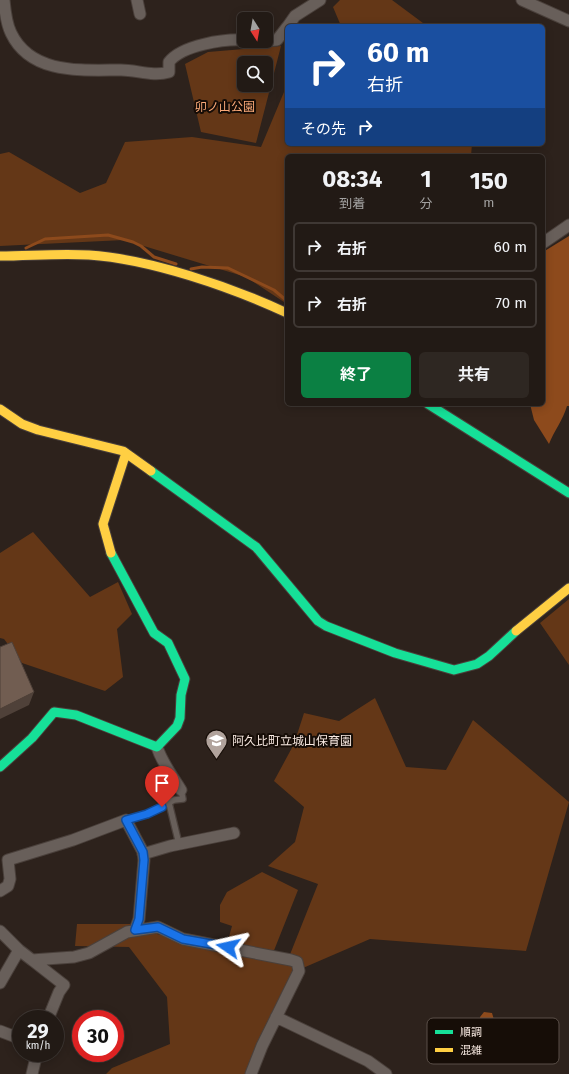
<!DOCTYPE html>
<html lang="ja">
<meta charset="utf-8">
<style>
body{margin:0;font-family:"Fira Sans","Noto Sans JP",sans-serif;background:#2e2722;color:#f1f3f6;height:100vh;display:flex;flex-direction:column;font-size:15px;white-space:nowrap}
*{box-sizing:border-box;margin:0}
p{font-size:13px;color:#a2a1a0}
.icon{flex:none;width:22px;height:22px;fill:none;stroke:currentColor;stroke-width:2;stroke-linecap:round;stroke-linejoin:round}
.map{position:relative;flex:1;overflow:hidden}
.drawer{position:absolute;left:285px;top:154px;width:260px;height:252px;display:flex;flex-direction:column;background:#221a15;border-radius:6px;box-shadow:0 2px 10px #0003,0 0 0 1px #3f3834}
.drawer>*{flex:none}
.banner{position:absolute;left:285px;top:24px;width:260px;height:122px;border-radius:6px;box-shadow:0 2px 10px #0003,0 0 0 1px #3f3834;background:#1a4fa0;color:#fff;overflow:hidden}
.needle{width:26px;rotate:169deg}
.tools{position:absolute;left:237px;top:12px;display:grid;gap:8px}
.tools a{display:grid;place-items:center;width:36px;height:36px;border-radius:6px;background:#221a15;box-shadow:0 2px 10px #0003,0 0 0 1px #3f3834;font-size:20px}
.speed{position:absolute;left:12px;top:1010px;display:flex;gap:8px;font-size:20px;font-weight:700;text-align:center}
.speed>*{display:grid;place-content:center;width:52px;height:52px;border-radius:50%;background:#221a15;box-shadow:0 2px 10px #0003,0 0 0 1px #3f3834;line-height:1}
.speed small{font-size:10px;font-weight:400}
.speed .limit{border:6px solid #d22;background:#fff;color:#111}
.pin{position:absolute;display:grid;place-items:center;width:34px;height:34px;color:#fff;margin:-41px -17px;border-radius:50% 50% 50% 0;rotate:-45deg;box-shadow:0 0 4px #0007}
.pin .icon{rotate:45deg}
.me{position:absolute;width:44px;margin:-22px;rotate:281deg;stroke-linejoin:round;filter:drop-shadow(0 0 3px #0008)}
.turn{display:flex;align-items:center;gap:14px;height:84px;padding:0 16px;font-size:18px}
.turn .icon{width:52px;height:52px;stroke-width:2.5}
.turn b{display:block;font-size:28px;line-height:34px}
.then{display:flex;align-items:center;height:38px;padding:0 16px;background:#0003;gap:8px;font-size:15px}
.eta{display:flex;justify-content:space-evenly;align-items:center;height:68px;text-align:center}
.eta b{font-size:24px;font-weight:700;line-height:28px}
.button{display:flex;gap:8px;margin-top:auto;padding:8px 16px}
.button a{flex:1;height:46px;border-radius:6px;background:#0b8043;color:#fff;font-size:16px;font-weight:700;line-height:46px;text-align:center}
.button a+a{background:#2e2722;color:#f1f3f6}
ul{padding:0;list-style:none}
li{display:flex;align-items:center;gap:12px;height:50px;margin:0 8px 6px;padding:0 8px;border:2px solid #3f3834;border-radius:6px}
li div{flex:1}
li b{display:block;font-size:15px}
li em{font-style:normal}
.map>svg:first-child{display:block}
.green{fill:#643717;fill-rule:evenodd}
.water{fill:#8d4a1c}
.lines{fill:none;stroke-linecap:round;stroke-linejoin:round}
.stream{stroke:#8d4a1c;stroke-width:3}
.lane-casing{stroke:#4a403b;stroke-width:8}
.street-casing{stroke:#4a403b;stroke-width:13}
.fast-casing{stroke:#4a403b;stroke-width:11}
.slow-casing{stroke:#4a403b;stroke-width:11}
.lane{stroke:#685f5a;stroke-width:5.5}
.street{stroke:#685f5a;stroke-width:11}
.fast{stroke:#16e098;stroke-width:9}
.slow{stroke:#ffcf43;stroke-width:9}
.shaded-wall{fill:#4f4139}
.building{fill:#715d51;stroke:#4f4139}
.route-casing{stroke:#114b97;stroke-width:10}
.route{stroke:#1a73e8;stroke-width:7}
.labels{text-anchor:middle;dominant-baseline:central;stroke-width:4;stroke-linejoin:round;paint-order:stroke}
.park-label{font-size:12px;fill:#fbaa79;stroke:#160d07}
.poi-label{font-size:12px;fill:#f8e9e1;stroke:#160d07;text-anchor:start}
.key{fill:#160d07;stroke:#5a4f48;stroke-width:1}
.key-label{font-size:11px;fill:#f8e9e1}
</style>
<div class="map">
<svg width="569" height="1074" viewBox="0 0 569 1074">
<rect width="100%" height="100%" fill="#2d221c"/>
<path class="green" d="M340,0H392L427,26H341L333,7Z
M281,46L256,143L201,132L185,64L208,52ZM244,63H266V85H244Z
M284,92H287V144H472L471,156H287V304L246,277L124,240L0,246V154L9,152L80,193L106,183L125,142L192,137L261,147Z
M33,532L90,597L118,582L132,614L117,629L123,677L105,691L22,663L4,639L0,638V553Z
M569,599V665L540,623Z
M375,698L406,767L446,770L473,720L569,802L526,951L370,939L296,971L248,1074H106L112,1068L170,1044L167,997L129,947L75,946L77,924H130L160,935L190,934L227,944L232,926L220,922V905L227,892L262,872L298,890L273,953L289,957L318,884L268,866L295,842L304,807L274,781L294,744L304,713L339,721Z"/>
<path class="water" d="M569,236V406H567C563,420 554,431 549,444L534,420L530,404H543V252Z
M484,1012L492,1013L497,1030L502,1034L504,1040L501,1050C484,1050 481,1031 480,1017Z"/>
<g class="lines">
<path class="stream" d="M26,248L45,239L108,235L133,242L141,246L154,257L176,264
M191,269L202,267L228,268L274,290L287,301"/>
<defs>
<path id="lane" d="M169,803L179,844
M126,820L147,814L174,800L183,799L181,790"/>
<path id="street" d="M4,0C5,11 6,23 11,33C31,75 82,70 121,70C137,70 153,77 169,72V62C182,45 224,39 244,40
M137,0L140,14
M522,0L569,21
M288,26L295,16L320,0
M266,41L277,40L287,27
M543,243L569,225
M157,747C162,763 172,775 181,790
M143,854L170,846L234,833
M0,891L8,886L10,879L8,860L73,840L126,820L143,852L144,860L139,919L135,930
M0,931L19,950L32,960L74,957L89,953L127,932L158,927L183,939L291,960L297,962L299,971L262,1046L251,1074
M32,960L64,985L59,992L48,1019
M0,983L19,950
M276,1017L368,1061L386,1074
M0,1031L21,1039
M32,1074L37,1053"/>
<path id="fast" d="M428,404L569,493
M151,471L256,547L318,621L326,626L395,653L454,670L477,664L489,656L516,631
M0,767L32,738L54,712L76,715L157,747L177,726L180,718L181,695L185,679L168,643L154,633L111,553"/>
<path id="slow" d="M0,256C29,256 59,253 89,255C150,259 231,287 287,313
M0,409L22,424L38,430L123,451L151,471
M111,553L103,524L126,453
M516,631L569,588"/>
</defs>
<use href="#lane" class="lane-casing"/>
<use href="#street" class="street-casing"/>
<use href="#fast" class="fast-casing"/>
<use href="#slow" class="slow-casing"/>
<use href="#lane" class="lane"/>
<use href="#street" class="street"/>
<use href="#fast" class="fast"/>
<use href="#slow" class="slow"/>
</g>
<path class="shaded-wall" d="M34,692L29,705L0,719V709Z"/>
<path class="building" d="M12,642L34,692L0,709V647Z"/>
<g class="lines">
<defs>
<path id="route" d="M162,807L147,814L126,820L143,852L144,860L139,919L135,930L158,927L183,939L228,947"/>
</defs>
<use href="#route" class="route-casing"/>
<use href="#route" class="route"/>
</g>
<defs>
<symbol id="school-pin" viewBox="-11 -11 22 30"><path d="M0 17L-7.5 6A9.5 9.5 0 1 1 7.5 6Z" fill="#b1a39c" stroke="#160d07"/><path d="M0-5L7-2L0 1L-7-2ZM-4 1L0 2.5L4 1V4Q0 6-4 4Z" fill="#fff"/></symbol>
</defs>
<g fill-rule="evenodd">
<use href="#school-pin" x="204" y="728" width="25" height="34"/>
</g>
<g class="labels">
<g class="park-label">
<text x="225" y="107">卯ノ山公園</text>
</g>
<g class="poi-label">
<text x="232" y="741">阿久比町立城山保育園</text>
</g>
</g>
<rect x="427" y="1018" width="132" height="46" rx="6" class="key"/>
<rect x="435" y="1030" width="18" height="4" fill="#16e098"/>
<rect x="435" y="1048" width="18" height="4" fill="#ffcf43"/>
<g class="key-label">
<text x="460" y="1036">順調</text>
<text x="460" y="1054">混雑</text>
</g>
</svg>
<div class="tools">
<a><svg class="needle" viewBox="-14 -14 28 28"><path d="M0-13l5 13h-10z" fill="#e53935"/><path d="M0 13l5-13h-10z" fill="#a2a1a0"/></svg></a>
<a><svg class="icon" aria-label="search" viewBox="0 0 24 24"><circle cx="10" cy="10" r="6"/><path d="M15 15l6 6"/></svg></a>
</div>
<div class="speed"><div>29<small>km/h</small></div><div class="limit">30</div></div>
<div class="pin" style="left:162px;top:807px;background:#d93025"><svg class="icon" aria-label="arrive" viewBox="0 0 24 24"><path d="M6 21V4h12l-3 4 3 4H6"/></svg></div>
<svg class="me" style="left:228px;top:947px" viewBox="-20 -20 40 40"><path d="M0-17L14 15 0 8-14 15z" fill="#1a73e8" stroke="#fff" stroke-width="4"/></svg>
<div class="banner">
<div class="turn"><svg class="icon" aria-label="right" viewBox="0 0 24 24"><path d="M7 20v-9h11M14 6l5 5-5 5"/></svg><div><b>60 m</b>右折</div></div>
<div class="then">その先<svg class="icon" aria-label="right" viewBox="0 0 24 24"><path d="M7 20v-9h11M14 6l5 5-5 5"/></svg></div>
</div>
<section class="drawer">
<div class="eta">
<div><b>08:34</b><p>到着</p></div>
<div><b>1</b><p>分</p></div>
<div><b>150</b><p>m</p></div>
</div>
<ul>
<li><svg class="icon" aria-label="right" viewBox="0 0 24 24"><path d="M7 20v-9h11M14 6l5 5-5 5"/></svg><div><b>右折</b></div><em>60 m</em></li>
<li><svg class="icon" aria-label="right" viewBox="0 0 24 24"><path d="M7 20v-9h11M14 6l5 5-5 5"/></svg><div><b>右折</b></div><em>70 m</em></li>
</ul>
<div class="button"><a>終了</a><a>共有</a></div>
</section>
</div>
